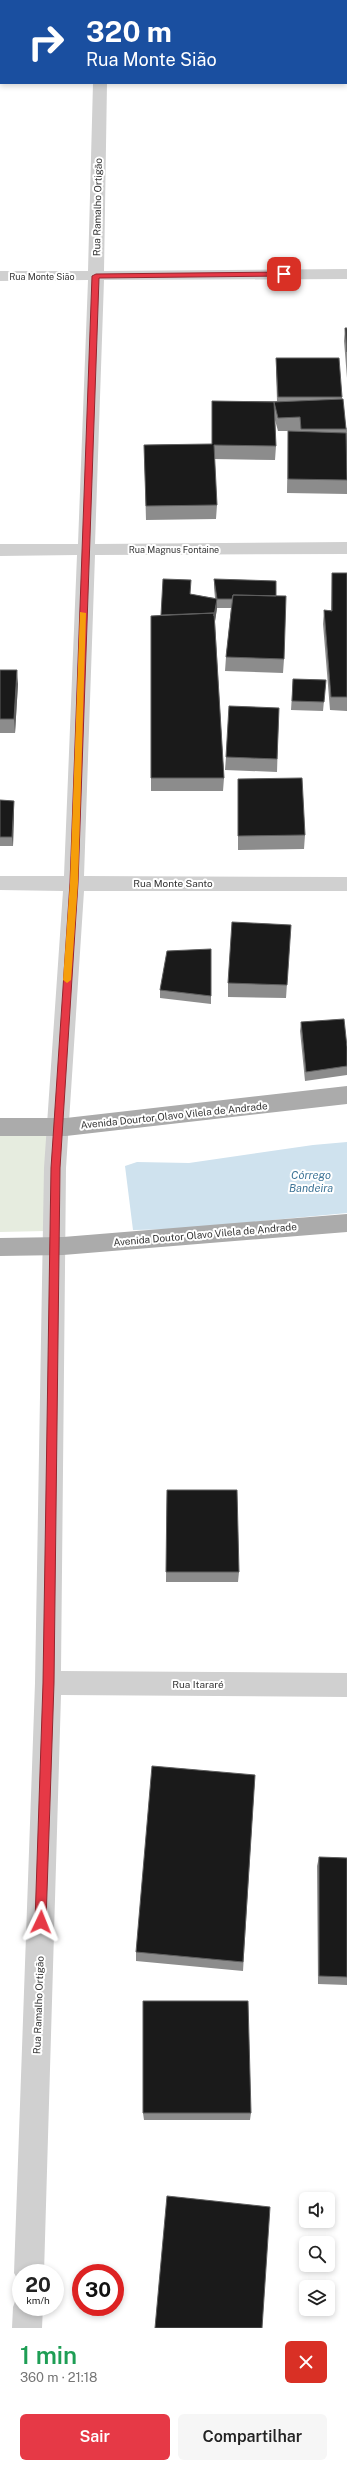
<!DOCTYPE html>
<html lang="pt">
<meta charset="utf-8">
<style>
body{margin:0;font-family:"Public Sans",sans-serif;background:#f6f6f6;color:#222;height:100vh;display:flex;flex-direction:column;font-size:15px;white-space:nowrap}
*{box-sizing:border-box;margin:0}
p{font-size:13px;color:#767676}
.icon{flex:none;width:22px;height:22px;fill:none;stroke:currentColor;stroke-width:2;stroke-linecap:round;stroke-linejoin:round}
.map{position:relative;height:2328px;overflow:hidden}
.sheet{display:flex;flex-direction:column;background:#fff;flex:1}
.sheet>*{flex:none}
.hud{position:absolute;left:0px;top:0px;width:347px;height:84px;box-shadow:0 2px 6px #0003;background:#1a4fa0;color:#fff;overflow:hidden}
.tools{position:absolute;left:299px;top:2192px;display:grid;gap:8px}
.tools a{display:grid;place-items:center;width:36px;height:36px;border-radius:6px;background:#fff;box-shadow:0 2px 6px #0003;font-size:20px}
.speed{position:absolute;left:12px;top:2264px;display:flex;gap:8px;font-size:20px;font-weight:700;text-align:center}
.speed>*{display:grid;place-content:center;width:52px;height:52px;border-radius:50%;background:#fff;box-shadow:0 2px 6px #0003;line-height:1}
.speed small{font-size:10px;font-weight:400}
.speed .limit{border:6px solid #d22;background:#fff;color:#111}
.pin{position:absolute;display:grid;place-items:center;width:34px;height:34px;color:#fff;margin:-17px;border-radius:8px;box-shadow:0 2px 6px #0006}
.me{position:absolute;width:44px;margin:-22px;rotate:2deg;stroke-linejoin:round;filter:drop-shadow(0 0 3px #0008)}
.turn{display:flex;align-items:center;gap:14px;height:84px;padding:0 20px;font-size:18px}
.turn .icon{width:52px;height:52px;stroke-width:2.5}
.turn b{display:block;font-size:28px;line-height:34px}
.round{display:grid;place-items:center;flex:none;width:42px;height:42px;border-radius:6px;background:#f6f6f6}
.headline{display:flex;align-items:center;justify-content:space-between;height:68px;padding:0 20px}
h1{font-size:24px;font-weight:600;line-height:30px;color:#1e9e55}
.button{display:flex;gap:8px;margin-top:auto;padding:8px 20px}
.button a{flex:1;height:46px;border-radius:6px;background:#e63946;color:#fff;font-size:16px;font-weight:600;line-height:46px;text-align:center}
.button a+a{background:#f6f6f6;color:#222}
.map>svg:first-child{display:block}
.green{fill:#e6ecdf}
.water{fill:#cfe2ee}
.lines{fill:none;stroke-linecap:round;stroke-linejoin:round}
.minor{fill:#d0d0d0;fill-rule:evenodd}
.major{fill:#ababab;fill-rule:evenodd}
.wall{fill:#8c8c8c}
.shaded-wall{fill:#5f5f5f}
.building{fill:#1a1a1a;stroke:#5f5f5f}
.route{fill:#e63946;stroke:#96252e}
.slow{fill:#f59e0b}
.labels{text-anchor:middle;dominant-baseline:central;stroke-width:4;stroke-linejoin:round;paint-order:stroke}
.far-street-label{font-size:9px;fill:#333;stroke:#fff}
.street-label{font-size:10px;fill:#333;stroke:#fff}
.water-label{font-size:11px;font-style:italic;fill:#3f7597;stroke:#fff}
</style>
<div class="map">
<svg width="347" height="2328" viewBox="0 0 347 2328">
<rect width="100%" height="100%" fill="#fff"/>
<path class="green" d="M48,1134L46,1231L0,1232V1136Z"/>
<path class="water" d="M347,1142V1213L179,1229L133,1230L125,1166L137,1162L189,1163L313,1145Z"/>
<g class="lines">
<path class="minor" d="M96,0H110V1H96Z
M346,60H347V68H346Z
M0,62H1V70H0Z
M93,83H107L104,271L347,269V279L104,280L95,544L347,542V554L95,555L84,876L347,877V891H84L66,1168L61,1671L347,1673V1697L61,1695L44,2273H21V2285L14,2273L35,1683L44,1168L63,891L0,890V876H64L77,555L0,556V544H78L88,280L0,281V271H88Z
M21,2295V2307H43L42,2328H12L13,2307L17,2296Z"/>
<path class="major" d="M347,1086V1104L66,1136H0V1118H66Z
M347,1214V1232L63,1255L0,1256V1238L63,1237Z"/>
</g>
<path class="wall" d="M345,328H347V378L344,341Z
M276,358L342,397L346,429L347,427V494L287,493L288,431H299H278L275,420L276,446L275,460L214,459L217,505L216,519L146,520L144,445L212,444V401H277L276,372Z
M332,573H347V711L330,710L323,624L324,610H331Z
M214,579L276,596L284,659L283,673L225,671L226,657L231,608H217L215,622L224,778L223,791H151V616L161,615L190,594L215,598L214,588Z
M0,670L18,684L15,733H0Z
M293,679L326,680L323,711L291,710Z
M279,708L277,772L225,770L226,757Z
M238,779L305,835L304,849L238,850Z
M0,800L14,801V810L13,846H0Z
M291,925L286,998L228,997V983Z
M211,949V1004L160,998V990Z
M301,1022L347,1047V1075L305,1081L300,1031Z
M167,1490L239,1572L238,1582H166Z
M255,1775L243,1971L136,1961V1952Z
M319,1857L347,1858V1985L318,1984L317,1866Z
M143,2113H251L250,2120H144Z"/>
<path class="shaded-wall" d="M217,599V608L214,627V618Z
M17,670L18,684L15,733L14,719Z
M14,801V810L13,846L12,837Z"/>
<path class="building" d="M345,328H347V352Z
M276,358H339L342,397H278Z
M343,399L346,429H301L300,417L278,418L274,402Z
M212,401L274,402L276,446L214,445L217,505L146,506L144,445L212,444Z
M288,431L346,433L347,480L288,479Z
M332,573H347V697H331L324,610L332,611Z
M163,579L191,580L190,594L217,599L214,616V613L161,615Z
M214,579L276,581V596L233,595L232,599H217Z
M233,595L286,596L284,659L226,657Z
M214,613L224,778H151V616Z
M0,670H17L14,719H0Z
M293,679L326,680L324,702L292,701Z
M229,706L279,708L277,759L226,757Z
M302,778L305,835L238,836V779Z
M0,800L14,801L12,837H0Z
M232,922L291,925L287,985L228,983Z
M211,949V996L160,990L167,951Z
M344,1019L347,1047V1066L306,1072L301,1022Z
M167,1490H237L239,1572H166Z
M152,1766L255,1775L243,1962L136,1952Z
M319,1857L347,1858V1977L319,1976Z
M143,2001H248L251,2113H143Z
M167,2196L270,2207L262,2328H155Z"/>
<path class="route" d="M284,272L286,276L99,278L78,883L60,1168L54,1683L46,1922L41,1928L35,1922L43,1683L51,1168L70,883L92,276L96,274Z"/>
<path class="slow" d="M80,612L86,613L78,883L71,980L67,983L63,980L70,883Z"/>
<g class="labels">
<g class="far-street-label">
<text x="42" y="276">Rua Monte Sião</text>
<text x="174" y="549">Rua Magnus Fontaine</text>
</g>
<g class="street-label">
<text transform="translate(97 207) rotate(-89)">Rua Ramalho Ortigão</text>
<text x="173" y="883">Rua Monte Santo</text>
<text transform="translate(174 1115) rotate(-6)">Avenida Dourtor Olavo Vilela de Andrade</text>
<text transform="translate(205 1234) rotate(-5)">Avenida Doutor Olavo Vilela de Andrade</text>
<text x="198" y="1684">Rua Itararé</text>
<text transform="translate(38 2005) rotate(-88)">Rua Ramalho Ortigão</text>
</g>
<g class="water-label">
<text x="311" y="1175">Córrego<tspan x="311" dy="13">Bandeira</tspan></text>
</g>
</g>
</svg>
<div class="tools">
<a><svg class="icon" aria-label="sound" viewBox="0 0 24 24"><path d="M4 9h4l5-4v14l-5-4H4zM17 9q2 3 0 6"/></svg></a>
<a><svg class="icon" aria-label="search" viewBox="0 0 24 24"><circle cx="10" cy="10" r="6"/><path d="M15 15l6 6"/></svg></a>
<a><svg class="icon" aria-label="layers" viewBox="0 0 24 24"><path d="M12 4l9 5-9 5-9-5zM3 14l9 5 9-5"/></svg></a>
</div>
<div class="speed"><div>20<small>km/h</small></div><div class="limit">30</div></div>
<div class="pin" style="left:284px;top:274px;background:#d93025"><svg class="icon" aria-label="arrive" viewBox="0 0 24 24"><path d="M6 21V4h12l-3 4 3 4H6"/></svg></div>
<svg class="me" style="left:41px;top:1922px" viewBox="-20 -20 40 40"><path d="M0-17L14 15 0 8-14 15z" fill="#e63946" stroke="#fff" stroke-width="4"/></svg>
<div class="hud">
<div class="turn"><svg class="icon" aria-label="right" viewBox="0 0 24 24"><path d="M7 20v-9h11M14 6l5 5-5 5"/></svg><div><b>320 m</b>Rua Monte Sião</div></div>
</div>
</div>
<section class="sheet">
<div class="headline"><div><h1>1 min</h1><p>360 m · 21:18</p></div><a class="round" style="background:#d93025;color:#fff"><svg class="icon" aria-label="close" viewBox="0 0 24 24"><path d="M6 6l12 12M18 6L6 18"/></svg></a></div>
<div class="button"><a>Sair</a><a>Compartilhar</a></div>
</section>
